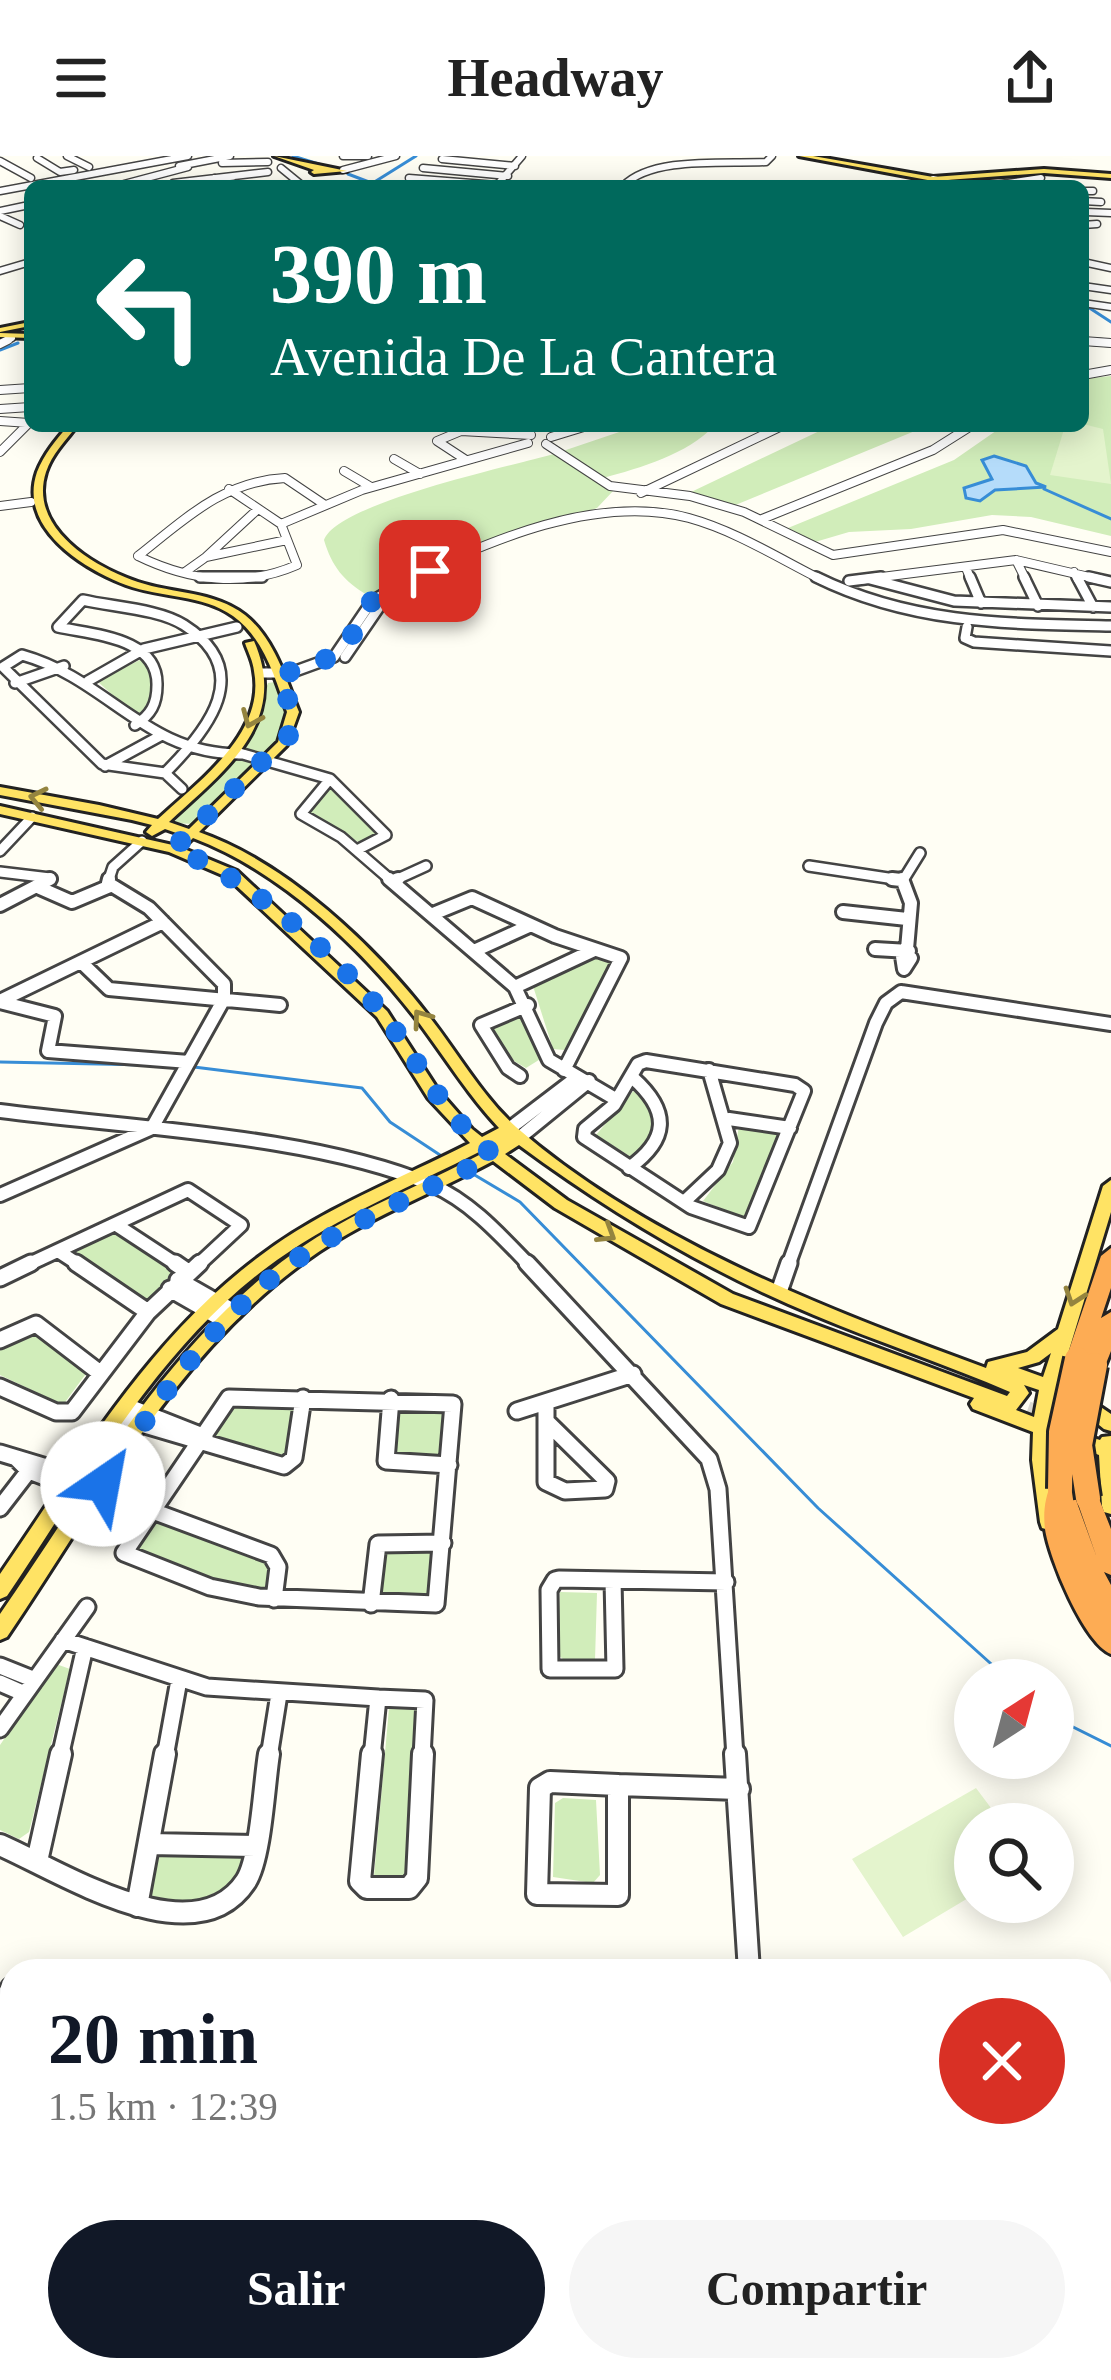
<!DOCTYPE html>
<html lang="es">
<meta charset="utf-8">
<style>
body{margin:0;font-family:Georgia,serif;background:#f6f6f6;color:#222;height:100vh;display:flex;flex-direction:column;font-size:45px;white-space:nowrap}
*{box-sizing:border-box;margin:0}
p{font-size:39px;color:#767676}
.icon{flex:none;width:66px;height:66px;fill:none;stroke:currentColor;stroke-width:2;stroke-linecap:round;stroke-linejoin:round}
.map{position:relative;flex:1;overflow:hidden}
.drawer{position:absolute;left:0px;top:1803px;width:1113px;height:423px;display:flex;flex-direction:column;background:#fff;border-radius:36px 36px 0 0;box-shadow:0 6px 30px #0003}
.drawer>*{flex:none}
.hud{position:absolute;left:24px;top:24px;width:1065px;height:252px;border-radius:18px;box-shadow:0 6px 30px #0003;background:#00695c;color:#fff;overflow:hidden}
.needle{width:78px;rotate:36deg}
.buttons{position:absolute;left:954px;top:1503px;display:grid;gap:24px}
.buttons a{display:grid;place-items:center;width:120px;height:120px;border-radius:50%;background:#fff;box-shadow:0 6px 30px #0003;font-size:60px}
.pin{position:absolute;display:grid;place-items:center;width:102px;height:102px;color:#fff;margin:-51px;border-radius:24px;box-shadow:0 6px 18px #0006}
.me{position:absolute;width:132px;margin:-66px;rotate:33deg;stroke-linejoin:round;filter:drop-shadow(0 0 9px #0008)}
.turn{display:flex;align-items:center;gap:42px;height:252px;padding:0 48px;font-size:54px}
.turn .icon{width:156px;height:156px;stroke-width:2.5}
.turn b{display:block;font-size:84px;line-height:102px}
.round{display:grid;place-items:center;flex:none;width:126px;height:126px;border-radius:63px;background:#f6f6f6}
.summary{display:flex;align-items:center;justify-content:space-between;height:204px;padding:0 48px}
h1{font-size:72px;font-weight:800;line-height:90px;color:#111827}
.cta{display:flex;gap:24px;margin-top:auto;padding:24px 48px}
.cta a{flex:1;height:138px;border-radius:72px;background:#111827;color:#fff;font-size:48px;font-weight:800;line-height:138px;text-align:center}
.cta a+a{background:#f6f6f6;color:#222}
header{display:flex;justify-content:space-between;align-items:center;height:156px;padding:0 48px;background:#fff;font-size:54px;font-weight:800}
.map>svg:first-child{display:block}
.green{fill:#d1edba}
.pitch{fill:#e4f4cd}
.water{fill:#b5dcfa;stroke:#378dd6;stroke-width:3}
.lines{fill:none;stroke-linecap:round;stroke-linejoin:round}
.stream{stroke:#378dd6;stroke-width:3}
.major-tunnel{stroke:#dbdad2;stroke-width:18;stroke-dasharray:18 9;stroke-linecap:butt}
.minor-far5-casing{stroke:#444;stroke-width:9}
.minor-far4-casing{stroke:#444;stroke-width:10}
.minor-far3-casing{stroke:#444;stroke-width:14}
.minor-far2-casing{stroke:#444;stroke-width:18}
.minor-far1-casing{stroke:#444;stroke-width:21}
.minor-casing{stroke:#444;stroke-width:26}
.major-casing{stroke:#222;stroke-width:6}
.highway-casing{stroke:#222;stroke-width:6}
.minor-far5{stroke:#fff;stroke-width:6}
.minor-far4{stroke:#fff;stroke-width:8}
.minor-far3{stroke:#fff;stroke-width:9}
.minor-far2{stroke:#fff;stroke-width:12}
.minor-far1{stroke:#fff;stroke-width:15}
.minor{stroke:#fff;stroke-width:20}
.major{fill:#ffe364;fill-rule:evenodd}
.highway{fill:#fdac54;fill-rule:evenodd}
.highway-bridge-casing{stroke:#222;stroke-width:30;stroke-linecap:butt}
.highway-bridge{stroke:#fdac54;stroke-width:24}
.oneway{stroke:#94843f}
.route{stroke:#1a73e8;stroke-width:21;stroke-dasharray:0 37.8}
</style>
<header><svg class="icon" aria-label="menu" viewBox="0 0 24 24"><path d="M4 6h16M4 12h16M4 18h16"/></svg>Headway<svg class="icon" aria-label="share" viewBox="0 0 24 24"><path d="M12 15V3M7 8l5-5 5 5M5 13v7h14v-7"/></svg></header>
<div class="map">
<svg width="1111" height="2224" viewBox="0 0 1111 2224">
<rect width="100%" height="100%" fill="#fffef4"/>
<path class="green" d="M1111,220V380L1031,361L992,359L911,373L849,376L815,386L788,372L954,304L1003,270H1083V223Z
M637,270H714C688,298 640,312 603,322L563,295Z
M830,270H927L733,350L689,337Z
M554,298L614,334L597,352L367,439C344,425 332,411 324,384C337,347 512,310 554,298Z
M148,500L156,533L147,558L137,561L97,525Z
M275,526C293,558 288,576 263,601L239,595L268,527Z
M244,603L255,609L193,668L173,667L231,604Z
M335,633L382,676L360,687L309,656L326,635Z
M597,799L615,804L571,885L564,894L553,893L533,830Z
M521,857L528,860L542,902L526,912L514,905L490,870Z
M636,932L644,935L658,975L634,1003L596,979Z
M739,970L783,976L752,1058L745,1063L703,1045L733,1006Z
M118,1074L177,1116L145,1147L75,1095Z
M37,1174L88,1215L63,1249L0,1219V1192Z
M230,1248L295,1249L287,1298L277,1302L211,1278Z
M446,1249L442,1302L392,1299L396,1250Z
M156,1361L271,1405L264,1435L214,1425L133,1396Z
M384,1394L433,1396L431,1441L381,1439Z
M560,1436L597,1437L595,1504L563,1503L557,1498Z
M56,1508L70,1513L29,1676L19,1683L0,1674V1589Z
M389,1552H417L410,1723L374,1720Z
M563,1642L596,1644L600,1719L593,1727L553,1721L555,1647Z
M155,1698L245,1701L239,1726L183,1751L150,1741Z"/>
<path class="pitch" d="M1083,268L1103,273L1111,328L1050,319L1065,270Z
M976,1632L1003,1668H975V1738L903,1781L852,1703Z"/>
<path class="water" d="M994,300L1026,310L1036,327L1046,331L995,334L980,345L966,342L964,332L992,323L982,304Z"/>
<g class="lines">
<path class="stream" d="M293,0L325,10
M348,18L369,26
M368,30L416,0
M1088,151L1111,166
M0,194L18,187
M1044,333L1111,363
M0,906L148,909
M194,911L362,932L390,966L443,1001
M468,1015L520,1046L818,1352L1009,1524
M1053,1561L1111,1590"/>
<path class="major-tunnel" d="M1011,1228L1111,1266
M1002,1245L1111,1285"/>
<defs>
<path id="minor-far5" d="M67,0L89,11
M343,0H368
M37,2L60,16L74,14
M442,3L515,10
M0,5L31,22
M222,7L268,6
M179,10L230,0
M281,12L303,30
M423,12L508,20
M343,14L396,0
M214,22L239,28
M409,22L497,29L522,0
M933,23L963,30
M173,27L268,16
M124,28L188,11
M995,29L1041,22
M623,30C652,0 725,8 766,6L772,0
M0,35L188,0
M1083,35H1093
M1083,45L1101,46
M0,55L29,49
M1086,56L1111,57
M0,60L20,69
M1083,69L1097,68
M1083,106L1111,112
M0,115L30,106
M1083,130L1111,134
M1083,147L1111,151
M1083,185L1111,187
M2,187L12,182"/>
<path id="minor-far4" d="M1083,185L1111,187
M0,188L8,184
M1083,219L1111,214
M0,234L30,232
M0,253L30,251
M0,265L29,267
M551,281L587,270
M546,288L610,330L690,340L744,356L833,399L1003,374L1111,396
M0,296L30,266
M394,303L420,318
M466,304L437,285L461,275L531,279
M344,315L371,331
M229,333L281,368
M641,337L782,270
M0,350L31,346
M762,363L933,294L971,270
M281,368L362,334L528,287
M138,400C185,363 223,325 285,322L325,349
M138,400C189,425 244,432 297,409L281,368
M206,401L258,353
M1016,404L1026,424
M966,412L971,424
M185,416L206,401L287,384
M1074,416L1078,424
M407,424C488,385 598,337 689,362C736,375 778,402 822,424
M858,424L1016,404L1102,424"/>
<path id="minor-far3" d="M200,421H262
M816,421C911,468 1007,468 1111,470
M970,421L981,447
M1024,421L1038,450
M1077,421L1093,451
M1089,421L1111,426
M870,423L954,445L1111,451
M849,425L881,421
M967,471L965,482L974,486L1111,495
M345,501L382,447
M261,517H290L334,501L372,445L413,421
M88,525L144,493L237,471
M15,527L64,510
M135,569C151,559 157,548 157,529C158,481 93,479 58,471L83,444C113,451 159,453 184,469C256,515 208,574 165,617
M236,596L330,623L386,679L357,694
M105,610L160,580
M330,623L301,658L341,681L393,726
M182,633L165,617L102,608L3,511L22,499C108,523 145,598 240,598
M0,695L32,661
M809,710L901,724
M0,716L50,722
M393,725L426,710
M108,726L113,711L142,685
M902,726L920,697"/>
<path id="minor-far2" d="M389,723L515,831L549,904L617,944
M892,723L901,724
M902,723L911,747L907,793
M393,725L398,723
M40,732L72,746L110,730
M0,749L50,723
M843,756L907,763
M433,758L472,742L555,780L621,802L564,914
M875,793L909,795
M474,795L531,769
M902,800L904,813L911,802
M81,806L109,833L280,849
M515,831L594,794
M901,836L1111,868
M0,845L163,766
M0,846L55,860L48,895L189,906
M646,905L795,929L804,935L749,1071L691,1051L584,981L585,973L614,949L638,908Z
M520,920L508,912L481,869L528,849
M0,955C130,972 313,979 432,1029C471,1046 501,1080 530,1110
M729,963L790,972
M509,973L576,922
M519,982L589,925
M629,1012C668,984 671,956 633,922
M0,1039L152,972L224,843V828L149,752L108,727L109,723
M685,1045L718,1014L730,987L709,914
M115,1068L179,1110
M58,1095L81,1110
M25,1110L188,1034L241,1069L197,1110
M788,1110L876,867L886,847L901,836"/>
<path id="minor-far1" d="M76,1107L148,1156
M175,1107L188,1116
M527,1107L709,1303L718,1333L735,1601
M0,1122L31,1107
M178,1124L234,1156
M170,1133L224,1164
M780,1133L789,1107
M0,1184L36,1168L100,1217
M0,1231L56,1256H72L148,1156L200,1107
M229,1242L453,1248L436,1448L259,1441L210,1431L124,1397Z
M391,1243L386,1305L449,1309
M546,1246V1265
M129,1251L205,1281
M517,1255L633,1218
M121,1262L284,1310L294,1302L303,1242
M546,1265L607,1325L605,1333L565,1335L546,1326Z
M0,1297L103,1328
M17,1303L29,1315L95,1340
M0,1352L34,1308
M150,1354L271,1399L278,1411L274,1443
M613,1424L615,1513H550L549,1434L555,1424L559,1423L726,1426
M371,1448L378,1388L443,1387
M63,1484L207,1531L378,1542
M0,1510L35,1524
M0,1527L25,1538
M378,1542L425,1544L422,1601
M0,1573L87,1451
M60,1601L85,1491
M165,1601L179,1524
M269,1601L279,1538
M372,1601L378,1542"/>
<path id="minor" d="M372,1598L360,1725L367,1732H409L417,1722L423,1598
M735,1598L749,1815
M550,1626L618,1629V1739L537,1738L540,1632Z
M618,1629L739,1633
M149,1688L255,1690
M0,1689C60,1715 195,1803 246,1725C261,1701 264,1629 269,1598
M37,1705L61,1598
M137,1750L165,1598
M0,1852L12,1832
M1101,2051L1111,2048
M0,2112L12,2119
M1101,2156L1111,2171
M1101,2210L1111,2199
M132,2224L137,2214
M273,2224L278,2214
M366,2224L367,2214
M617,2224L626,2214
M812,2224L817,2214
M947,2224L951,2214
M1088,2224L1097,2214"/>
<path id="major" d="M274,0L347,15L314,18L311,16L314,14Z
M799,0H813L933,21L1044,13L1111,18V22L1044,17L933,25Z
M30,166V170L0,176V172Z
M0,177L30,178V182L0,181Z
M68,270H77C65,285 52,298 46,316C28,372 94,411 138,426C174,438 214,435 245,459C274,482 286,523 299,556L287,589L199,676C286,706 376,791 431,863C459,899 482,940 516,971C646,1084 825,1153 986,1212L988,1206L1027,1196L1058,1173L1103,1030L1111,1024V1056L1059,1227L1063,1232L1060,1237L1055,1239C1045,1280 1053,1324 1058,1366L1056,1372L1049,1374L1042,1372L1040,1366L1032,1304L1033,1276L973,1253L970,1248L974,1242L721,1148L555,1052L493,1005C432,1038 364,1063 307,1104C175,1198 96,1350 7,1481L0,1484V1458C88,1331 167,1187 295,1096C352,1055 421,1030 483,997L481,995C412,1030 340,1060 277,1104C159,1188 87,1322 7,1440L0,1443V1418C78,1305 148,1183 260,1100C323,1052 400,1023 470,987L428,942L377,861L227,721L169,696L0,658V650L177,690L237,715L387,855L438,934L472,973L482,981L499,972C469,940 446,903 420,868C364,794 281,715 193,682L187,688H179L177,685L182,679L165,673L152,680L146,676L152,669L132,664L0,639V631L99,649L158,663C198,626 266,577 254,515C253,505 248,496 245,487L254,485C290,567 224,615 169,666L189,673L278,586L287,556C275,522 264,482 233,460C202,438 161,442 126,429C82,412 18,372 37,316C44,298 56,284 68,270ZM519,989C611,1057 708,1115 814,1159C878,1186 948,1209 1010,1236L1007,1240L733,1138L567,1044L505,998ZM1051,1197L1043,1221L1018,1212L1039,1206ZM1024,1229L1039,1234L1034,1261L1016,1254L1029,1237Z
M1083,1239L1111,1258V1275L1104,1273L1077,1251L1074,1246L1077,1241Z
M1075,1276L1100,1284L1102,1281L1111,1280V1358L1104,1356L1102,1350L1099,1299L1069,1288L1066,1283L1069,1278Z"/>
<path id="highway" d="M1111,1092V1132L1101,1162L1111,1156V1195L1103,1215H1087L1084,1209H1069L1066,1203L1101,1100Z
M1060,1323L1068,1326L1072,1333L1097,1402L1076,1342L1080,1335L1088,1332L1096,1335L1111,1373V1419L1104,1416L1111,1429V1498C1084,1487 1049,1402 1045,1373C1043,1356 1045,1341 1052,1326Z"/>
</defs>
<use href="#minor-far5" class="minor-far5-casing"/>
<use href="#minor-far4" class="minor-far4-casing"/>
<use href="#minor-far3" class="minor-far3-casing"/>
<use href="#minor-far2" class="minor-far2-casing"/>
<use href="#minor-far1" class="minor-far1-casing"/>
<use href="#minor" class="minor-casing"/>
<use href="#major" class="major-casing"/>
<use href="#highway" class="highway-casing"/>
<use href="#minor-far5" class="minor-far5"/>
<use href="#minor-far4" class="minor-far4"/>
<use href="#minor-far3" class="minor-far3"/>
<use href="#minor-far2" class="minor-far2"/>
<use href="#minor-far1" class="minor-far1"/>
<use href="#minor" class="minor"/>
<use href="#major" class="major"/>
<use href="#highway" class="highway"/>
<defs>
<path id="highway-bridge" d="M1060,1333L1061,1276L1077,1203
M1088,1342L1080,1289L1095,1209"/>
</defs>
<use href="#highway-bridge" class="highway-bridge-casing"/>
<use href="#highway-bridge" class="highway-bridge"/>
</g>
<defs><path id="oneway-chevron" d="M-2-3.5L2.5 0L-2 3.5" fill="none" stroke-width="1.6" stroke-linecap="round" stroke-linejoin="round" transform="scale(3)"/></defs>
<g class="oneway">
<use href="#oneway-chevron" transform="translate(251 563) rotate(113)"/>
<use href="#oneway-chevron" transform="translate(38 642) rotate(-168)"/>
<use href="#oneway-chevron" transform="translate(421 862) rotate(-126)"/>
<use href="#oneway-chevron" transform="translate(607 1078) rotate(32)"/>
<use href="#oneway-chevron" transform="translate(1074 1141) rotate(109)"/>
</g>
<g class="lines">
<path class="route" d="M103,1328C160,1241 216,1157 304,1098C363,1059 432,1033 494,999C447,963 425,917 392,870C347,807 245,718 173,693L289,579L293,556L278,520L332,501L347,488L371,446L430,415"/>
</g>
</svg>
<div class="buttons">
<a><svg class="needle" viewBox="-14 -14 28 28"><path d="M0-13l5 13h-10z" fill="#e53935"/><path d="M0 13l5-13h-10z" fill="#767676"/></svg></a>
<a><svg class="icon" aria-label="search" viewBox="0 0 24 24"><circle cx="10" cy="10" r="6"/><path d="M15 15l6 6"/></svg></a>
</div>
<div class="pin" style="left:430px;top:415px;background:#d93025"><svg class="icon" aria-label="arrive" viewBox="0 0 24 24"><path d="M6 21V4h12l-3 4 3 4H6"/></svg></div>
<svg class="me" style="left:103px;top:1328px" viewBox="-20 -20 40 40"><circle r="19" fill="#fff"/><path d="M0-13L10 11 0 6-10 11z" fill="#1a73e8"/></svg>
<div class="hud">
<div class="turn"><svg class="icon" aria-label="left" viewBox="0 0 24 24"><path d="M17 20v-9H6M10 6l-5 5 5 5"/></svg><div><b>390 m</b>Avenida De La Cantera</div></div>
</div>
<section class="drawer">
<div class="summary"><div><h1>20 min</h1><p>1.5 km · 12:39</p></div><a class="round" style="background:#d93025;color:#fff"><svg class="icon" aria-label="close" viewBox="0 0 24 24"><path d="M6 6l12 12M18 6L6 18"/></svg></a></div>
<div class="cta"><a>Salir</a><a>Compartir</a></div>
</section>
</div>
